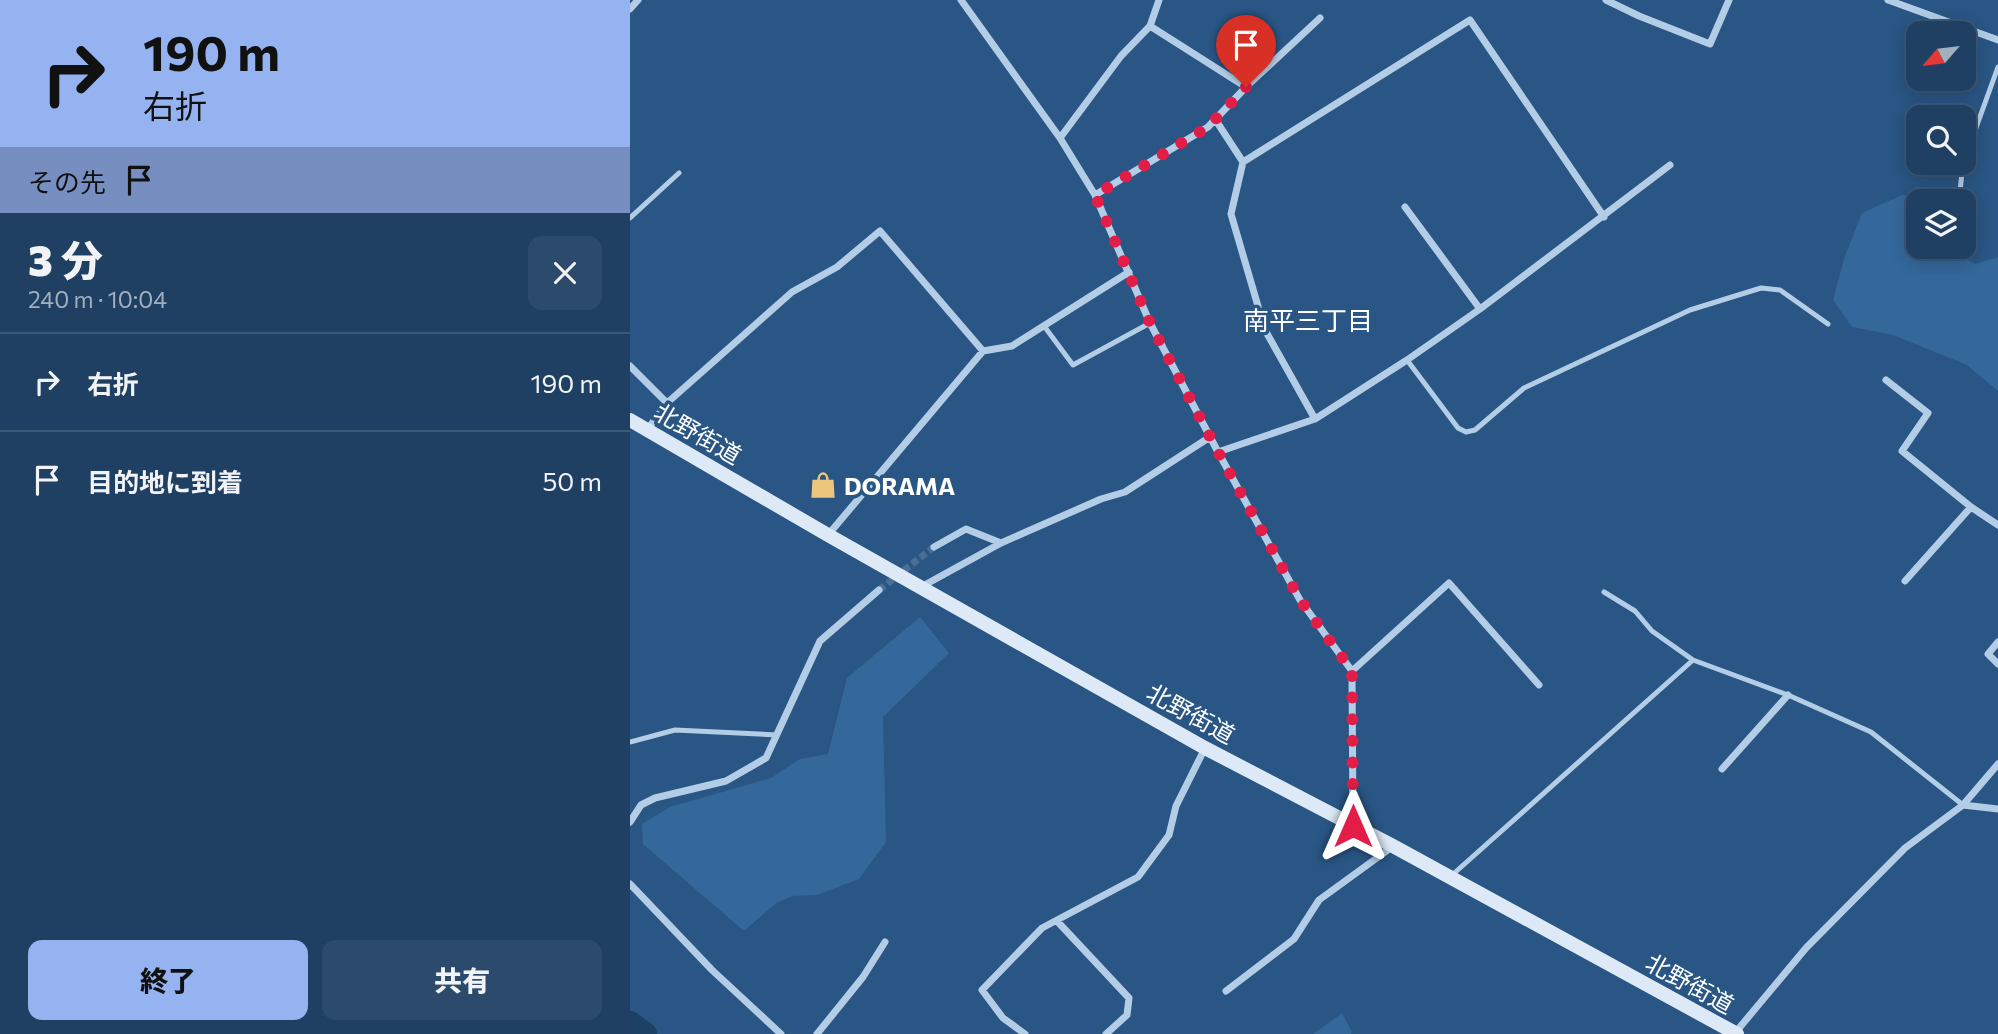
<!DOCTYPE html>
<html lang="ja">
<meta charset="utf-8">
<style>
body{margin:0;font-family:Commissioner,"Noto Sans JP",sans-serif;background:#2c4b6c;color:#f1f3f6;height:100vh;display:flex;flex-direction:column;font-size:26px;white-space:nowrap}
*{box-sizing:border-box;margin:0}
p{font-size:23px;color:#a1afbe}
.icon{flex:none;width:38px;height:38px;fill:none;stroke:currentColor;stroke-width:2;stroke-linecap:round;stroke-linejoin:round}
.map{position:relative;flex:1;overflow:hidden}
.side{display:flex;flex-direction:column;background:#1f4063;width:630px}
.side>*{flex:none}
.guide{background:#95b2f1;color:#111;overflow:hidden}
.needle{width:46px;rotate:242deg}
.tools{position:absolute;left:1276px;top:21px;display:grid;gap:14px}
.tools a{display:grid;place-items:center;width:70px;height:70px;border-radius:14px;background:#1f4063;box-shadow:0 4px 18px #0003,0 0 0 2px #3c5978;font-size:35px}
.pin{position:absolute;display:grid;place-items:center;width:60px;height:60px;color:#fff;margin:-72px -30px;border-radius:50% 50% 50% 0;rotate:-45deg;box-shadow:0 0 7px #0007}
.pin .icon{rotate:45deg}
.me{position:absolute;width:77px;margin:-38px;rotate:0deg;stroke-linejoin:round;filter:drop-shadow(0 0 5px #0008)}
.turn{display:flex;align-items:center;gap:24px;height:147px;padding:0 28px;font-size:32px}
.turn .icon{width:91px;height:91px;stroke-width:2.5}
.turn b{display:block;font-size:49px;line-height:60px}
.then{display:flex;align-items:center;height:66px;padding:0 28px;background:#0003;gap:14px;font-size:26px}
.round{display:grid;place-items:center;flex:none;width:74px;height:74px;border-radius:14px;background:#2c4b6c}
.headline{display:flex;align-items:center;justify-content:space-between;height:119px;padding:0 28px}
h1{font-size:42px;font-weight:800;line-height:52px}
.action{display:flex;gap:14px;margin-top:auto;padding:14px 28px}
.action a{flex:1;height:80px;border-radius:14px;background:#95b2f1;color:#111;font-size:28px;font-weight:800;line-height:80px;text-align:center}
.action a+a{background:#2c4b6c;color:#f1f3f6}
ul{padding:0;list-style:none}
li{display:flex;align-items:center;gap:21px;height:98px;padding:0 28px;border-top:2px solid #3c5978}
li div{flex:1}
li b{display:block;font-size:26px}
li em{font-style:normal}
main{display:flex;flex:1;min-height:0}
.map>svg:first-child{display:block}
.green{fill:#34689b}
.lines{fill:none;stroke-linecap:round;stroke-linejoin:round}
.canal{stroke:#1d4065;stroke-width:24}
.minor-tunnel{stroke:#496f96;stroke-width:7;stroke-dasharray:7 3.5;stroke-linecap:butt}
.service{stroke:#b3cde7;stroke-width:5}
.minor{stroke:#b3cde7;stroke-width:7}
.secondary{stroke:#dde9f6;stroke-width:14}
.route{stroke:#e11d48;stroke-width:12;stroke-dasharray:0 21.6}
.labels{text-anchor:middle;dominant-baseline:central;stroke-width:7;stroke-linejoin:round;paint-order:stroke}
.street-label{font-size:24px;fill:#fff;stroke:#295684}
.poi-label{font-size:24px;font-weight:bold;fill:#fff;stroke:#295684;text-anchor:start}
.neighbourhood-label{font-size:26px;fill:#fff;stroke:#295684}
</style>
<main>
<section class="side">
<div class="guide">
<div class="turn"><svg class="icon" aria-label="right" viewBox="0 0 24 24"><path d="M7 20v-9h11M14 6l5 5-5 5"/></svg><div><b>190 m</b>右折</div></div>
<div class="then">その先<svg class="icon" aria-label="arrive" viewBox="0 0 24 24"><path d="M6 21V4h12l-3 4 3 4H6"/></svg></div>
</div>
<div class="headline"><div><h1>3 分</h1><p>240 m · 10:04</p></div><a class="round"><svg class="icon" aria-label="close" viewBox="0 0 24 24"><path d="M6 6l12 12M18 6L6 18"/></svg></a></div>
<ul>
<li><svg class="icon" aria-label="right" viewBox="0 0 24 24"><path d="M7 20v-9h11M14 6l5 5-5 5"/></svg><div><b>右折</b></div><em>190 m</em></li>
<li><svg class="icon" aria-label="arrive" viewBox="0 0 24 24"><path d="M6 21V4h12l-3 4 3 4H6"/></svg><div><b>目的地に到着</b></div><em>50 m</em></li>
</ul>
<div class="action"><a>終了</a><a>共有</a></div>
</section>
<div class="map">
<svg width="1368" height="1034" viewBox="0 0 1368 1034">
<rect width="100%" height="100%" fill="#295684"/>
<path class="green" d="M1272,195L1295,198L1296,201H1288V247H1316L1345,264L1368,257V391L1337,365L1263,335L1222,327L1203,300L1214,259L1232,213Z
M290,617L319,653L253,717L256,842L229,879L187,895L163,896L146,903L114,931L13,844L12,824L40,807L141,778L170,759L198,754L217,678Z
M712,1013L722,1032L721,1034H683Z"/>
<g class="lines">
<path class="canal" d="M0,1023L15,1034"/>
<path class="minor-tunnel" d="M249,590L304,547"/>
<path class="service" d="M1334,161L1368,67
M1329,201L1333,163
M0,218L49,173
M414,326L443,365L520,323
M777,360L828,428L836,432L845,430L894,388L1060,310L1131,288L1150,290L1198,324
M974,592L1005,611L1022,631L1063,660
M0,742L45,730L147,735
M821,876L1063,660L1158,695L1241,732L1333,805"/>
<path class="minor" d="M331,0L430,138L465,195L520,323L588,452
M976,0L1009,16L1080,44L1099,0
M1258,0L1368,40
M0,9L8,0
M520,26L616,87
M585,119L613,162
M430,138L491,56L520,26L529,0
M465,195L578,127L616,87L690,18
M775,207L850,309
M0,366L37,403L162,292L207,267L250,231L353,351
M1256,380L1298,413L1272,451L1341,507L1368,525
M685,419L635,330L601,214L613,162L840,20L974,217
M17,430L37,403
M198,535L353,351L382,346L499,272
M304,547L336,529L371,543
M1275,581L1341,507
M291,587L371,543L471,499L495,492L580,437
M1368,642L1358,654L1368,664
M722,671L670,600L588,452L685,419L777,360L850,309L1040,165
M1092,769L1158,695
M1333,805L1368,809
M0,822L11,805L25,798L96,781L136,758L190,641L249,590
M723,826L722,671L819,583L909,685
M0,884L82,970L151,1034
M427,921L499,998L497,1015L476,1034
M596,991L664,939L689,900L762,847
M1105,1033L1176,948L1275,848L1333,805L1368,764
M187,1034L233,977L255,942
M395,1034L373,1018L352,990L412,928L508,877L539,835L546,806L575,748"/>
<path class="secondary" d="M0,420L198,535L575,748L763,846L1107,1034"/>
</g>
<g class="lines">
<path class="route" d="M616,87L578,127L465,195L520,323L588,452L670,600L722,671L723,826"/>
</g>
<defs>
<symbol id="shop-bare" viewBox="-9 -9 18 18"><path d="M-5-2.5h2.3a2.7 3.5 0 0 1 5.4 0H5L5.5 6h-11ZM-1.5-2.5h3a1.5 2.3 0 0 0-3 0Z" fill="#edc67b" stroke="#295684" stroke-width="2.5" paint-order="stroke"/></symbol>
</defs>
<g fill-rule="evenodd">
<use href="#shop-bare" x="174" y="466" width="38" height="38"/>
</g>
<g class="labels">
<g class="street-label">
<text transform="translate(68 433) rotate(30)">北野街道</text>
<text transform="translate(561 713) rotate(29)">北野街道</text>
<text transform="translate(1060 983) rotate(29)">北野街道</text>
</g>
<g class="poi-label">
<text x="214" y="485">DORAMA</text>
</g>
<g class="neighbourhood-label">
<text x="678" y="319">南平三丁目</text>
</g>
</g>
</svg>
<div class="tools">
<a><svg class="needle" viewBox="-14 -14 28 28"><path d="M0-13l5 13h-10z" fill="#e53935"/><path d="M0 13l5-13h-10z" fill="#a1afbe"/></svg></a>
<a><svg class="icon" aria-label="search" viewBox="0 0 24 24"><circle cx="10" cy="10" r="6"/><path d="M15 15l6 6"/></svg></a>
<a><svg class="icon" aria-label="layers" viewBox="0 0 24 24"><path d="M12 4l9 5-9 5-9-5zM3 14l9 5 9-5"/></svg></a>
</div>
<div class="pin" style="left:616px;top:87px;background:#d93025"><svg class="icon" aria-label="arrive" viewBox="0 0 24 24"><path d="M6 21V4h12l-3 4 3 4H6"/></svg></div>
<svg class="me" style="left:723px;top:826px" viewBox="-20 -20 40 40"><path d="M0-17L14 15 0 8-14 15z" fill="#e11d48" stroke="#fff" stroke-width="4"/></svg>
</div>
</main>
